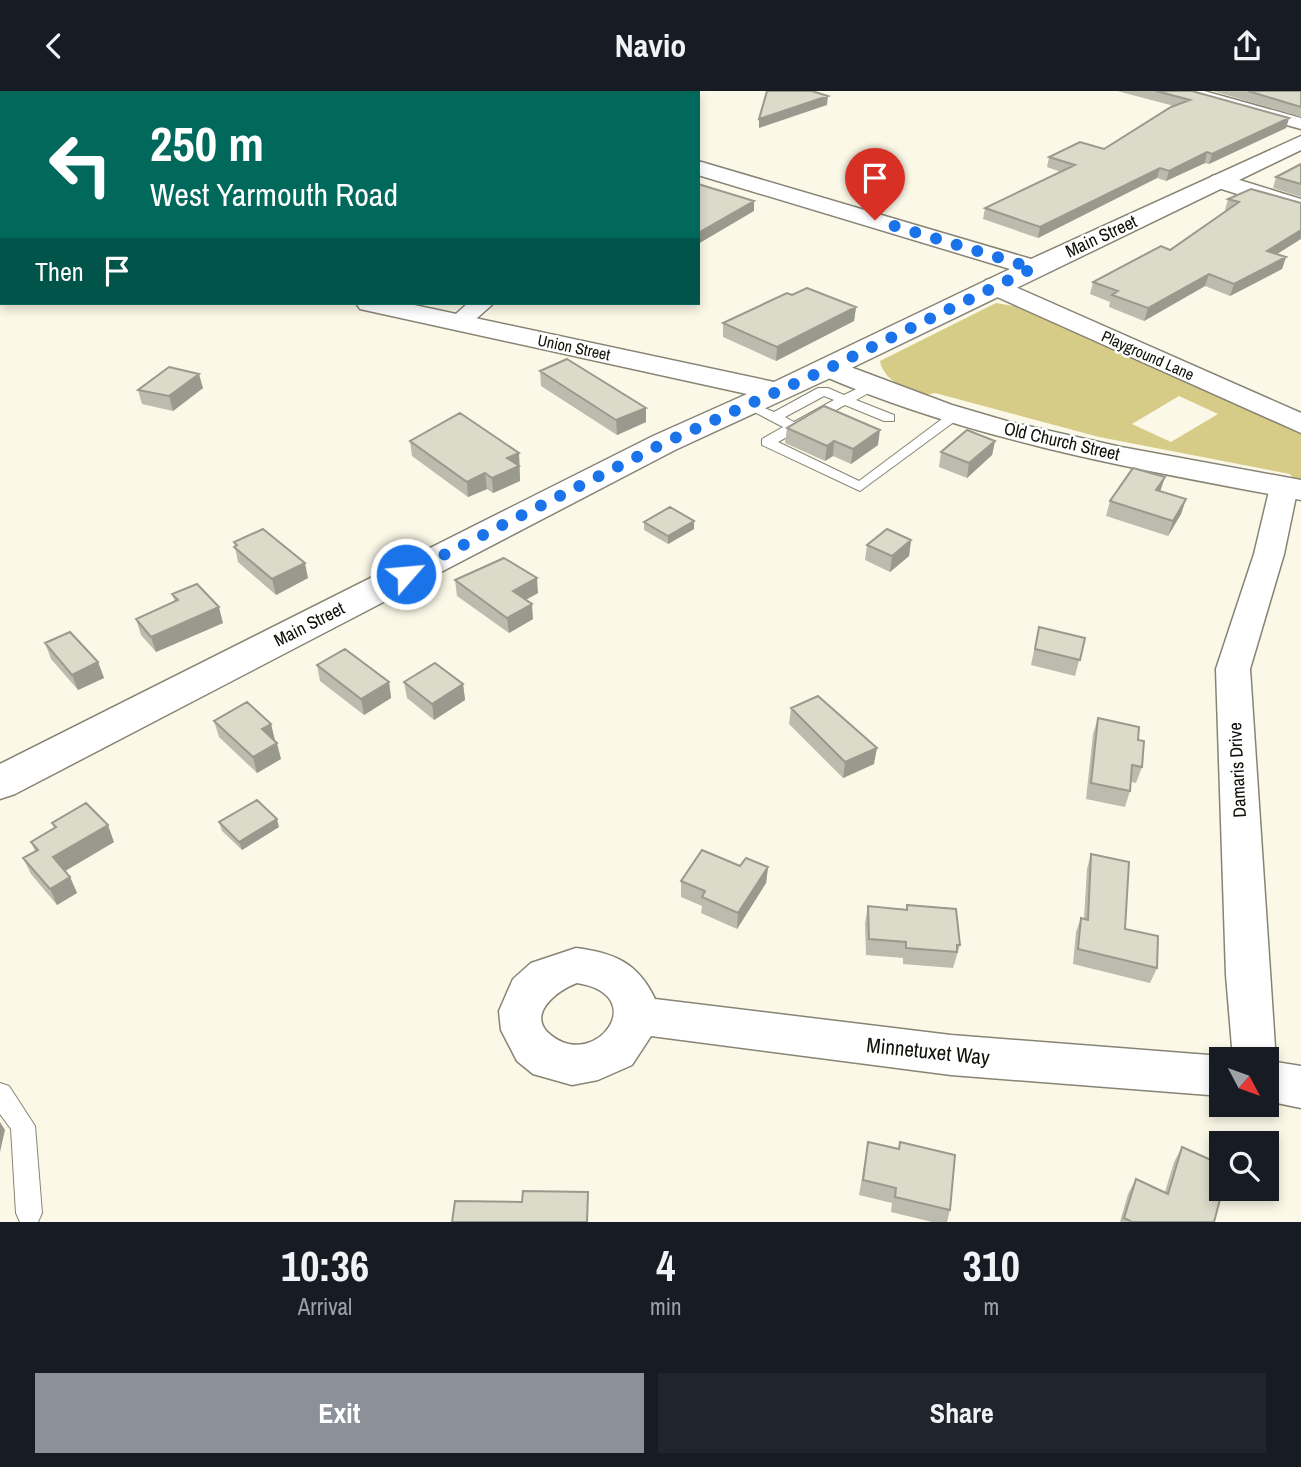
<!DOCTYPE html>
<style>
body{margin:0;font-family:"Archivo Narrow",sans-serif;background:#20242c;color:#f1f3f6;height:100vh;display:flex;flex-direction:column;font-size:26px;white-space:nowrap}
*{box-sizing:border-box;margin:0}
p{font-size:23px;color:#9ea1a6}
.icon{flex:none;width:38px;height:38px;fill:none;stroke:currentColor;stroke-width:2;stroke-linecap:round;stroke-linejoin:round}
.map{position:relative;height:1131px;overflow:hidden}
.drawer{display:flex;flex-direction:column;background:#171b24;flex:1}
.drawer>*{flex:none}
.banner{position:absolute;left:0px;top:0px;width:700px;height:214px;box-shadow:0 4px 10px #0003;background:#00695c;color:#fff;overflow:hidden}
.needle{width:46px;rotate:131deg}
.tools{position:absolute;left:1209px;top:956px;display:grid;gap:14px}
.tools a{display:grid;place-items:center;width:70px;height:70px;border-radius:0px;background:#171b24;box-shadow:0 4px 10px #0003;font-size:35px}
.pin{position:absolute;display:grid;place-items:center;width:60px;height:60px;color:#fff;margin:-72px -30px;border-radius:50% 50% 50% 0;rotate:-45deg;box-shadow:0 0 7px #0007}
.pin .icon{rotate:45deg}
.me{position:absolute;width:77px;margin:-38px;rotate:63deg;stroke-linejoin:round;filter:drop-shadow(0 0 5px #0008)}
.turn{display:flex;align-items:center;gap:24px;height:147px;padding:0 35px;font-size:32px}
.turn .icon{width:91px;height:91px;stroke-width:2.5}
.turn b{display:block;font-size:49px;line-height:60px}
.then{display:flex;align-items:center;height:66px;padding:0 35px;background:#0003;gap:14px;font-size:26px}
.eta{display:flex;justify-content:space-evenly;align-items:center;height:119px;text-align:center}
.eta b{font-size:42px;font-weight:700;line-height:49px}
.cta{display:flex;gap:14px;margin-top:auto;padding:14px 35px}
.cta a{flex:1;height:80px;border-radius:0px;background:#8c9099;color:#fff;font-size:28px;font-weight:700;line-height:80px;text-align:center}
.cta a+a{background:#20242c;color:#f1f3f6}
header{display:flex;justify-content:space-between;align-items:center;height:91px;padding:0 35px;background:#171b24;font-size:32px;font-weight:700}
.map>svg:first-child{display:block}
.green{fill:#d7cb88;fill-rule:evenodd}
.lines{fill:none;stroke-linecap:round;stroke-linejoin:round}
.service-casing{stroke:#878475;stroke-width:2}
.minor-casing{stroke:#878475;stroke-width:3}
.tertiary-casing{stroke:#878475;stroke-width:3}
.secondary-casing{stroke:#878475;stroke-width:3}
.service{fill:#fff;fill-rule:evenodd}
.minor{fill:#fff;fill-rule:evenodd}
.tertiary{fill:#fff;fill-rule:evenodd}
.secondary{fill:#fff;fill-rule:evenodd}
.wall{fill:#bdbbad}
.shaded-wall{fill:#9a998d}
.building{fill:#dcdac9;stroke:#9a998d;stroke-width:2}
.route{stroke:#1a73e8;stroke-width:12;stroke-dasharray:0 21.6}
.labels{text-anchor:middle;dominant-baseline:central;stroke-width:5;stroke-linejoin:round;paint-order:stroke}
.far-street-label{font-size:16px;fill:#100f09;stroke:#fff}
.street-label{font-size:18px;fill:#100f09;stroke:#fff}
.near-street-label{font-size:21px;fill:#100f09;stroke:#fff}
</style>
<header><svg class="icon" aria-label="back" viewBox="0 0 24 24"><path d="M15 5l-7 7 7 7"/></svg>Navio<svg class="icon" aria-label="share" viewBox="0 0 24 24"><path d="M12 15V3M7 8l5-5 5 5M5 13v7h14v-7"/></svg></header>
<div class="map">
<svg width="1301" height="1131" viewBox="0 0 1301 1131">
<rect width="100%" height="100%" fill="#fbf8e7"/>
<path class="green" d="M996,212L1026,217L1301,341V390L1294,389L1290,383L1099,346L935,302C916,308 883,290 880,270ZM1179,305L1218,323L1171,351L1132,333Z"/>
<g class="lines">
<defs>
<path id="service" d="M869,292L874,293V299L856,309L894,324V330H884L845,314L778,351L859,390L950,322L955,321L962,325L860,400L762,354V348L783,336L741,314L748,310L774,321L818,297H828L844,304ZM824,305L834,309L794,331L785,326Z
M0,992L9,995L35,1035L42,1122L38,1131H20L16,1122L11,1038L0,1023Z"/>
<path id="minor" d="M653,0H675L652,2Z
M1176,0H1204L1301,27V38L1179,4Z
M2,78V90L0,91V79Z
M468,212H494L467,236H451L447,231Z
M1284,387L1294,390L1298,396L1284,463L1250,578L1276,971L1301,975V1017L1267,1010V968H1233L1226,884L1216,578L1254,463L1270,396L1274,390Z
M576,857C615,862 638,872 655,908L951,944L1222,965L1230,968H1222V1005L951,984L651,945L632,974L598,989L572,994L533,983L517,970L501,939L499,920L513,888L531,872ZM577,892C652,904 596,979 552,945C524,925 557,899 577,892Z"/>
<path id="tertiary" d="M1220,83L1301,108V123L1212,95L1209,90L1212,85Z
M995,187L1301,322V342L986,201L982,195L986,189Z
M829,268L952,314L1010,331L1121,356L1301,389V409C1136,378 973,350 819,283L815,277L819,271Z"/>
<path id="secondary" d="M412,0H438L439,2H413Z
M1301,45V59L839,283L675,359L15,703L0,708V673L653,345L747,303L369,220L360,218L356,212H405L774,291L1010,178L698,84V70L1031,168Z
M0,124H2V139H0Z"/>
</defs>
<use href="#service" class="service-casing"/>
<use href="#minor" class="minor-casing"/>
<use href="#tertiary" class="tertiary-casing"/>
<use href="#secondary" class="secondary-casing"/>
<use href="#service" class="service"/>
<use href="#minor" class="minor"/>
<use href="#tertiary" class="tertiary"/>
<use href="#secondary" class="secondary"/>
</g>
<path class="wall" d="M20,0H111L107,2H25Z
M531,0H616L610,2H536Z
M1117,0H1192L1289,27L1286,37L1209,73L1205,72L1166,90L1157,87L1038,147L983,128L985,117L1061,81L1047,76L1049,66L1104,58L1174,15Z
M1213,0H1301V26Z
M1301,73V106L1273,97L1276,86Z
M1251,98L1277,163L1286,166L1282,178L1230,205L1205,195L1144,230L1109,216L1110,211L1090,203L1093,191L1170,159L1226,120L1225,119L1228,108Z
M792,204L856,216L854,230L776,270L723,246V232Z
M540,280L646,331L617,344L541,295Z
M203,297L173,320L142,313L138,299Z
M787,337L878,354L851,373L833,365L825,370L785,352Z
M410,350L519,362L520,390L493,402L487,398L468,406L412,365Z
M995,350L992,364L967,387L939,376L941,361Z
M1160,400L1186,408L1181,423L1168,445L1106,425L1110,410Z
M694,430V438L668,453L644,439V431Z
M911,449L909,465L890,481L865,469L867,454Z
M234,451L308,487L276,504L238,471Z
M455,489L538,502L526,509L533,528L509,542L457,505Z
M172,503L223,532L156,561L141,544L136,528L175,511Z
M1039,536L1085,547L1075,585L1031,574Z
M45,552L98,571L104,587L78,599L51,568Z
M317,574L389,591L391,607L364,624L320,590Z
M404,591L463,593L465,609L434,629L407,607Z
M791,617L874,673L843,687L789,633Z
M1098,627L1138,649L1142,676L1136,692L1131,691L1130,700L1125,716L1086,708L1093,643Z
M214,630L271,633L274,650L281,668L257,682L219,646Z
M219,731L279,736L242,759L222,740Z
M52,732L114,751L65,780L70,786L77,802L57,814L31,783L23,767L35,760L31,751L54,737Z
M1091,763L1125,838L1157,877L1150,892L1073,873L1076,841L1081,827L1084,828L1087,778Z
M740,775L768,776L766,792L737,838L701,822L702,815L681,806V790Z
M907,814L960,854L953,877L903,873V867L866,864L865,832L868,815L906,818Z
M868,1051L899,1058L900,1051L950,1119L947,1131H932L891,1121L892,1112L859,1104Z
M1182,1056L1214,1131H1120L1128,1103L1136,1088L1165,1101L1174,1071Z"/>
<path class="shaded-wall" d="M96,0H111L107,2H92Z
M584,0H616L610,2H578Z
M828,5L827,14L759,37V28Z
M1289,27L1286,37L1209,73L1212,63Z
M1207,61L1205,72L1166,90L1169,80Z
M1160,77L1157,87L1038,147L1040,136Z
M754,110V120L698,153V142Z
M1301,139V148L1263,172L1267,160Z
M1286,166L1282,178L1230,205L1234,193Z
M1209,183L1205,195L1144,230L1148,217Z
M856,216L854,230L776,270L777,256Z
M199,283L203,297L173,320L169,305Z
M646,317V331L617,344L616,329Z
M880,339L878,354L851,373L853,358Z
M834,350L833,365L825,370L827,355Z
M995,350L992,364L967,387L969,372Z
M519,362L520,390L493,402L492,387L507,367Z
M485,382L487,398L468,406L467,391Z
M1165,386L1160,401L1156,399Z
M1186,408L1181,423L1168,445L1173,430Z
M694,430V438L668,453V445Z
M911,449L909,465L890,481L892,465Z
M305,472L308,487L276,504L272,488Z
M537,487L538,502L514,515L513,500Z
M532,513L533,528L509,542L507,527Z
M219,516L223,532L156,561L151,546Z
M98,571L104,587L78,599L72,584Z
M389,591L391,607L364,624L361,608Z
M463,593L465,609L434,629L432,613Z
M271,633L275,649L266,654L262,638Z
M277,652L281,668L257,682L253,666Z
M877,657L874,673L843,687L845,671Z
M277,728L279,736L242,759L239,751Z
M108,734L114,751L60,783L53,766Z
M768,776L766,792L737,838L738,822Z
M70,786L77,802L57,814L50,798Z
M0,1031L5,1039L0,1061Z"/>
<path class="building" d="M36,0H96L92,2H42Z
M552,0H584L578,2H556Z
M767,0H812L828,5L759,28Z
M1156,0H1192L1289,27L1212,63L1207,61L1169,80L1160,77L1040,136L985,117L1075,74L1049,66L1080,51L1104,58L1171,16L1190,9Z
M1248,0H1301V16Z
M1301,73V93L1276,86Z
M698,93L754,110L698,142Z
M1251,98L1301,112V139L1267,160L1286,166L1234,193L1209,183L1148,217L1112,204L1118,200L1093,191L1161,155L1170,159L1239,111L1228,108Z
M807,197L856,216L777,256L723,232L787,202L792,204Z
M567,268L646,317L616,329L540,280Z
M169,276L199,283L169,305L138,299Z
M824,315L880,339L853,358L834,350L827,355L787,337Z
M460,322L519,362L507,367L519,375L492,387L485,382L467,391L410,350Z
M967,339L995,350L969,372L941,361Z
M1133,377L1165,386L1156,399L1186,408L1173,430L1110,410Z
M670,416L694,430L668,445L644,431Z
M263,438L305,472L272,488L234,456L237,454L234,451Z
M887,438L911,449L892,465L867,454Z
M504,467L537,487L513,500L532,513L507,527L455,489Z
M197,493L219,516L151,546L136,528L178,509L172,503Z
M1039,536L1085,547L1080,569L1035,558Z
M70,541L98,571L72,584L45,552Z
M345,558L389,591L361,608L317,574Z
M435,572L463,593L432,613L404,591Z
M818,605L877,657L845,671L791,617Z
M247,611L271,633L262,638L277,652L253,666L214,630Z
M1098,627L1139,636L1138,649L1144,650L1142,676L1132,674L1130,700L1091,692Z
M257,709L277,728L239,751L219,731Z
M86,712L108,734L53,766L70,786L50,798L23,767L38,759L31,751L56,736L52,732Z
M702,759L740,775L746,767L768,776L738,822L702,806L705,800L681,790Z
M1091,763L1129,771L1125,838L1158,845L1157,877L1078,858L1081,827L1088,829Z
M907,814L956,818L960,854H957V861L906,857V851L869,848L868,815L907,819Z
M868,1051L899,1058L900,1051L955,1064L950,1119L895,1106L896,1097L863,1089Z
M1182,1056L1222,1074V1097H1223L1214,1131H1132L1124,1127L1136,1088L1168,1103Z
M523,1100L588,1101L587,1131H452L455,1110L522,1111Z"/>
<g class="lines">
<path class="route" d="M406,483L664,352L829,277L1033,177L875,129"/>
</g>
<g class="labels">
<g class="far-street-label">
<text transform="translate(574 256) rotate(12)">Union Street</text>
<text transform="translate(1148 264) rotate(24)">Playground Lane</text>
</g>
<g class="street-label">
<text transform="translate(1101 145) rotate(-25)">Main Street</text>
<text transform="translate(1062 350) rotate(13)">Old Church Street</text>
<text transform="translate(309 533) rotate(-27)">Main Street</text>
<text transform="translate(1237 679) rotate(-93)">Damaris Drive</text>
</g>
<g class="near-street-label">
<text transform="translate(928 960) rotate(6)">Minnetuxet Way</text>
</g>
</g>
</svg>
<div class="tools">
<a><svg class="needle" viewBox="-14 -14 28 28"><path d="M0-13l5 13h-10z" fill="#e53935"/><path d="M0 13l5-13h-10z" fill="#9ea1a6"/></svg></a>
<a><svg class="icon" aria-label="search" viewBox="0 0 24 24"><circle cx="10" cy="10" r="6"/><path d="M15 15l6 6"/></svg></a>
</div>
<div class="pin" style="left:875px;top:129px;background:#d93025"><svg class="icon" aria-label="arrive" viewBox="0 0 24 24"><path d="M6 21V4h12l-3 4 3 4H6"/></svg></div>
<svg class="me" style="left:406px;top:483px" viewBox="-20 -20 40 40"><circle r="17" fill="#1a73e8" stroke="#fff" stroke-width="3"/><path d="M0-11L8 9 0 5-8 9z" fill="#fff"/></svg>
<div class="banner">
<div class="turn"><svg class="icon" aria-label="left" viewBox="0 0 24 24"><path d="M17 20v-9H6M10 6l-5 5 5 5"/></svg><div><b>250 m</b>West Yarmouth Road</div></div>
<div class="then">Then<svg class="icon" aria-label="arrive" viewBox="0 0 24 24"><path d="M6 21V4h12l-3 4 3 4H6"/></svg></div>
</div>
</div>
<section class="drawer">
<div class="eta">
<div><b>10:36</b><p>Arrival</p></div>
<div><b>4</b><p>min</p></div>
<div><b>310</b><p>m</p></div>
</div>
<div class="cta"><a>Exit</a><a>Share</a></div>
</section>
